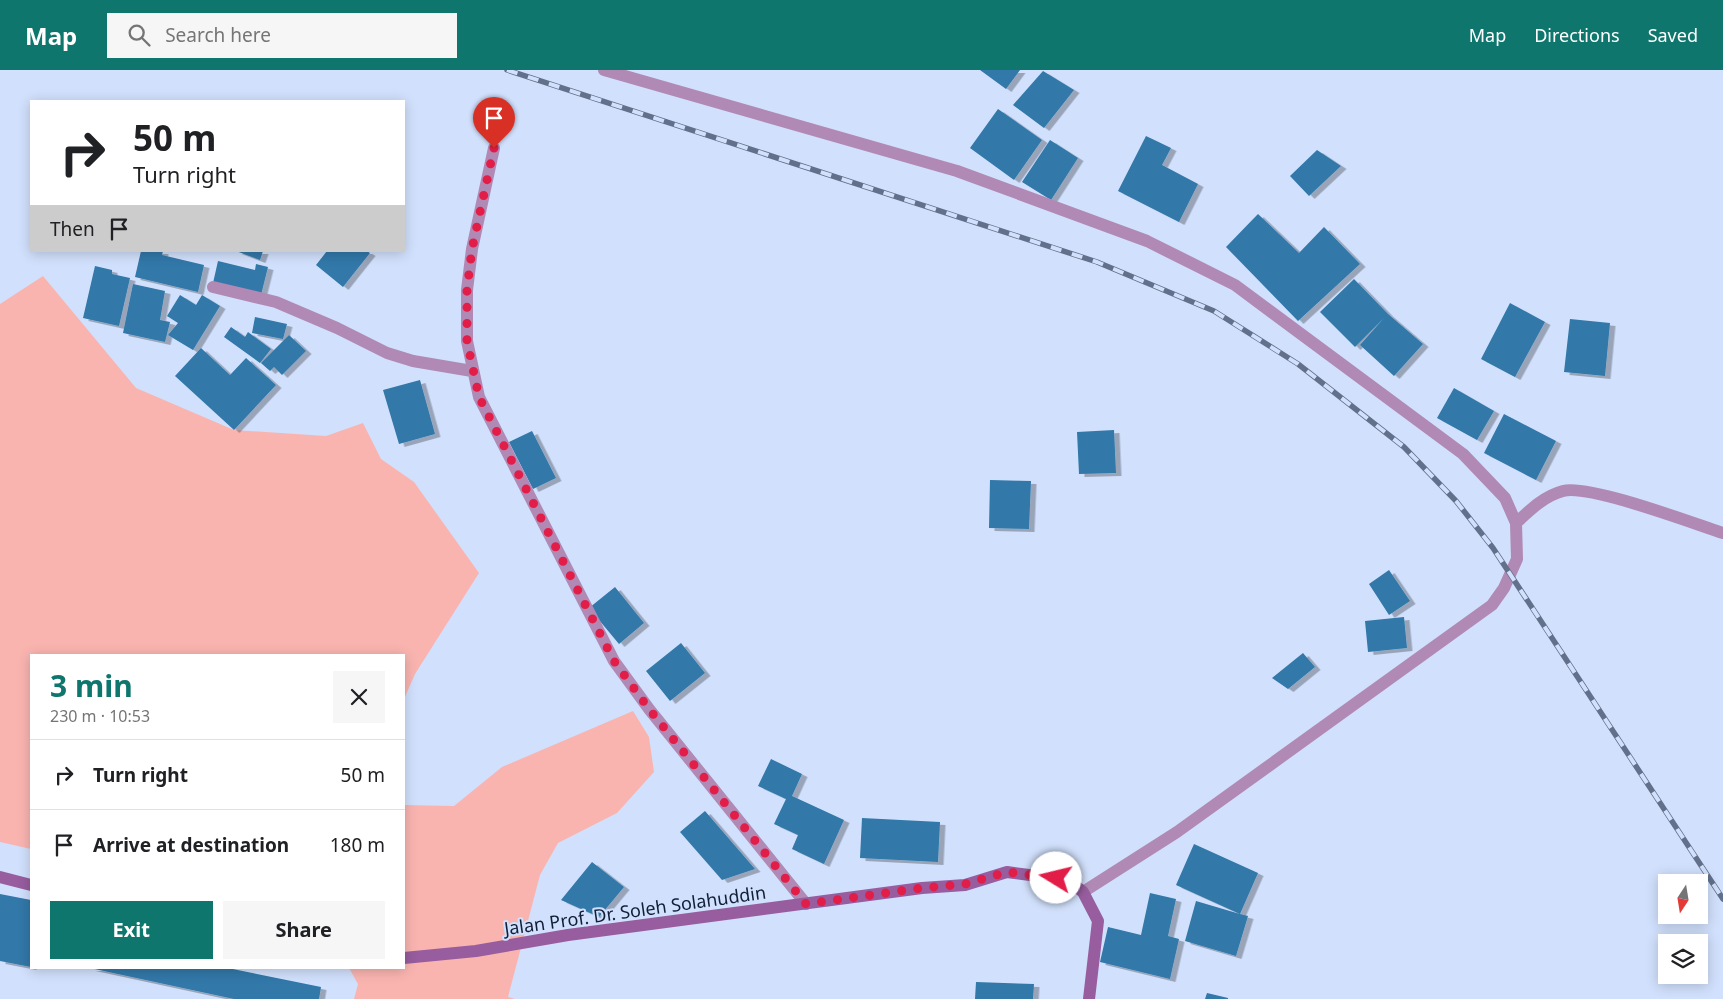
<!DOCTYPE html>
<meta charset="utf-8">
<style>
body{margin:0;font-family:"Noto Sans",sans-serif;background:#f6f6f6;color:#202124;height:100vh;display:flex;flex-direction:column;font-size:19px;white-space:nowrap}
*{box-sizing:border-box;margin:0}
p{font-size:16px;color:#757577}
.icon{flex:none;width:28px;height:28px;fill:none;stroke:currentColor;stroke-width:2;stroke-linecap:round;stroke-linejoin:round}
.map{position:relative;flex:1;overflow:hidden}
.side{position:absolute;left:30px;top:584px;width:375px;height:315px;display:flex;flex-direction:column;background:#fff;border-radius:0px;box-shadow:0 2px 12px #0003}
.side>*{flex:none}
.hud{position:absolute;left:30px;top:30px;width:375px;height:152px;border-radius:0px;box-shadow:0 2px 12px #0003;background:#fff;color:#202124;overflow:hidden}
.needle{width:32px;rotate:192deg}
.buttons{position:absolute;left:1658px;top:804px;display:grid;gap:10px}
.buttons a{display:grid;place-items:center;width:50px;height:50px;border-radius:0px;background:#fff;box-shadow:0 2px 12px #0003;font-size:25px}
.pin{position:absolute;display:grid;place-items:center;width:42px;height:42px;color:#fff;margin:-51px -21px;border-radius:50% 50% 50% 0;rotate:-45deg;box-shadow:0 0 5px #0007}
.pin .icon{rotate:45deg}
.me{position:absolute;width:55px;margin:-28px;rotate:279deg;stroke-linejoin:round;filter:drop-shadow(0 0 4px #0008)}
.turn{display:flex;align-items:center;gap:18px;height:105px;padding:0 20px;font-size:22px}
.turn .icon{width:65px;height:65px;stroke-width:2.5}
.turn b{display:block;font-size:35px;line-height:42px}
.then{display:flex;align-items:center;height:48px;padding:0 20px;background:#0003;gap:10px;font-size:19px}
.round{display:grid;place-items:center;flex:none;width:52px;height:52px;border-radius:0px;background:#f6f6f6}
.overview{display:flex;align-items:center;justify-content:space-between;height:85px;padding:0 20px}
h1{font-size:30px;font-weight:700;line-height:38px;color:#0f766e}
.cta{display:flex;gap:10px;margin-top:auto;padding:10px 20px}
.cta a{flex:1;height:58px;border-radius:0px;background:#0f766e;color:#fff;font-size:20px;font-weight:700;line-height:58px;text-align:center}
.cta a+a{background:#f6f6f6;color:#202124}
ul{padding:0;list-style:none}
li{display:flex;align-items:center;gap:15px;height:70px;padding:0 20px;border-top:1px solid #e0e0e0}
li div{flex:1}
li b{display:block;font-size:19px}
li em{font-style:normal}
header{display:flex;align-items:center;gap:30px;box-sizing:border-box;height:70px;padding:0 25px;background:#0f766e;color:#fff}
header strong{font-size:24px}
nav{display:flex;gap:28px;margin-inline-start:auto;font-size:18px}
.search{width:350px;height:45px;background:#f6f6f6;display:flex;align-items:center;gap:12px;box-sizing:border-box;padding:0 18px;border-radius:0px;color:#757577;font-size:19px}
.map>svg:first-child{display:block}
.green{fill:#f9b4b0}
.building{fill:#3178a9;filter:url(#shadow)}
.lines{fill:none;stroke-linecap:round;stroke-linejoin:round}
.street{stroke:#b089b4;stroke-width:12}
.secondary{stroke:#975d9e;stroke-width:12}
.rail-casing{stroke:#63708b;stroke-width:5.5}
.rail{stroke:#d1e0fc;stroke-width:4;stroke-dasharray:11;stroke-linecap:butt}
.route{stroke:#e11d48;stroke-width:9;stroke-dasharray:0 16.2}
.labels{text-anchor:middle;dominant-baseline:central;stroke-width:4;stroke-linejoin:round;paint-order:stroke}
.street-label{font-size:18px;fill:#111e37;stroke:#d1e0fc}
</style>
<header>
<strong>Map</strong>
<div class="search"><svg class="icon" aria-label="search" viewBox="0 0 24 24"><circle cx="10" cy="10" r="6"/><path d="M15 15l6 6"/></svg>Search here</div>
<nav><a>Map</a><a>Directions</a><a>Saved</a></nav>
</header>
<div class="map">
<svg width="1723" height="929" viewBox="0 0 1723 929">
<defs>
<filter id="shadow"><feDropShadow dx="5.5" dy="3" stdDeviation="0" flood-color="#0004"/></filter>
</defs>
<rect width="100%" height="100%" fill="#d1e0fc"/>
<path class="green" d="M43,206L136,318L234,360L326,366L363,353L381,389L414,412L479,503L415,604L404,629V585H31V779L0,772V234Z
M633,641L649,667L654,702L617,743L558,773L540,805L508,927L515,929H354L358,914L349,898H404V735L454,736L502,697Z"/>
<path class="building" d="M980,0H1020L1006,19Z
M1043,1L1074,20L1044,58L1013,35Z
M998,39L1042,70L1014,110L970,78Z
M1146,66L1171,78L1162,95L1198,114L1179,152L1118,121Z
M1050,70L1078,88L1051,130L1022,112Z
M1317,80L1341,96L1309,126L1290,106Z
M1258,144L1299,183L1324,157L1360,194L1298,251L1226,177Z
M141,181H163L162,185L204,195L198,222L135,207Z
M236,181H263L260,190Z
M327,181H367L370,183L343,217L316,195Z
M218,191L255,200L256,194L268,197L261,225L213,213Z
M95,196L112,200V204L130,208L119,256L83,248Z
M1354,209L1388,244L1423,274L1394,306L1360,275L1384,248L1355,277L1320,242Z
M133,214L165,221L160,250L170,252L165,272L123,263Z
M180,225L196,235L202,225L220,236L193,280L168,265L178,253L167,246Z
M1510,233L1545,252L1515,307L1481,289Z
M255,247L287,254L283,269L252,263Z
M1570,249L1610,253L1605,306L1564,302Z
M231,257L245,267L248,262L271,279L260,293L224,267Z
M289,265L306,281L282,305L274,297L270,301L261,293Z
M201,278L230,305L246,288L276,315L234,360L175,306Z
M420,310L435,364L399,374L383,320Z
M1454,318L1494,341L1477,370L1437,348Z
M1504,344L1556,371L1536,410L1484,383Z
M1114,360L1116,403L1079,404L1077,362Z
M532,361L556,408L533,419L509,372Z
M990,410L1031,411L1029,459L989,458Z
M1389,500L1410,531L1389,545L1369,514Z
M615,517L644,553L619,574L589,538Z
M1404,547L1407,578L1368,582L1365,551Z
M681,573L705,603L670,631L646,601Z
M1303,583L1315,597L1288,619L1272,608Z
M771,689L802,704L792,726L844,750L824,794L792,779L798,765L774,754L786,729L758,716Z
M705,741L755,799L722,810L680,762Z
M862,748L940,752L938,792L860,788Z
M1194,774L1258,803L1240,844L1248,846L1236,886L1185,871L1196,831L1240,844L1176,815Z
M592,792L624,817L599,847L561,830Z
M1150,823L1176,829L1168,866L1179,869L1170,909L1100,892L1108,857L1141,865Z
M0,824L31,830V897L0,891Z
M90,898H228L321,917L319,929H234Z
M976,912L1034,914L1033,929H975Z
M1207,923L1228,928V929H1205Z"/>
<g class="lines">
<path class="street" d="M604,0L957,101L1147,171L1235,215L1463,384L1505,428L1516,453L1517,489L1504,518L1492,535L1177,762L1083,822
M494,78L472,179L467,220V271L479,327L614,591L649,639L806,834
M213,217L276,232L337,258L387,283L413,291L472,301
M1516,453C1530,440 1544,426 1563,421C1589,414 1692,453 1723,463"/>
<path class="secondary" d="M0,807L31,815
M404,888L476,881L568,865L922,818L965,815L1007,802L1068,810L1083,822L1098,851L1089,929"/>
<defs>
<path id="rail" d="M507,0L1097,192L1214,241L1298,294L1404,377L1456,431L1493,478L1723,829"/>
</defs>
<use href="#rail" class="rail-casing"/>
<use href="#rail" class="rail"/>
</g>
<g class="lines">
<path class="route" d="M494,78L472,179L467,220V271L479,327L614,591L649,639L806,834L922,818L965,814L1007,802L1056,808"/>
</g>
<g class="labels">
<g class="street-label">
<text transform="translate(635 840) rotate(-8)">Jalan Prof. Dr. Soleh Solahuddin</text>
</g>
</g>
</svg>
<div class="buttons">
<a><svg class="needle" viewBox="-14 -14 28 28"><path d="M0-13l5 13h-10z" fill="#e53935"/><path d="M0 13l5-13h-10z" fill="#757577"/></svg></a>
<a><svg class="icon" aria-label="layers" viewBox="0 0 24 24"><path d="M12 4l9 5-9 5-9-5zM3 14l9 5 9-5"/></svg></a>
</div>
<div class="pin" style="left:494px;top:78px;background:#d93025"><svg class="icon" aria-label="arrive" viewBox="0 0 24 24"><path d="M6 21V4h12l-3 4 3 4H6"/></svg></div>
<svg class="me" style="left:1056px;top:808px" viewBox="-20 -20 40 40"><circle r="19" fill="#fff"/><path d="M0-13L10 11 0 6-10 11z" fill="#e11d48"/></svg>
<div class="hud">
<div class="turn"><svg class="icon" aria-label="right" viewBox="0 0 24 24"><path d="M7 20v-9h11M14 6l5 5-5 5"/></svg><div><b>50 m</b>Turn right</div></div>
<div class="then">Then<svg class="icon" aria-label="arrive" viewBox="0 0 24 24"><path d="M6 21V4h12l-3 4 3 4H6"/></svg></div>
</div>
<section class="side">
<div class="overview"><div><h1>3 min</h1><p>230 m · 10:53</p></div><a class="round"><svg class="icon" aria-label="close" viewBox="0 0 24 24"><path d="M6 6l12 12M18 6L6 18"/></svg></a></div>
<ul>
<li><svg class="icon" aria-label="right" viewBox="0 0 24 24"><path d="M7 20v-9h11M14 6l5 5-5 5"/></svg><div><b>Turn right</b></div><em>50 m</em></li>
<li><svg class="icon" aria-label="arrive" viewBox="0 0 24 24"><path d="M6 21V4h12l-3 4 3 4H6"/></svg><div><b>Arrive at destination</b></div><em>180 m</em></li>
</ul>
<div class="cta"><a>Exit</a><a>Share</a></div>
</section>
</div>
